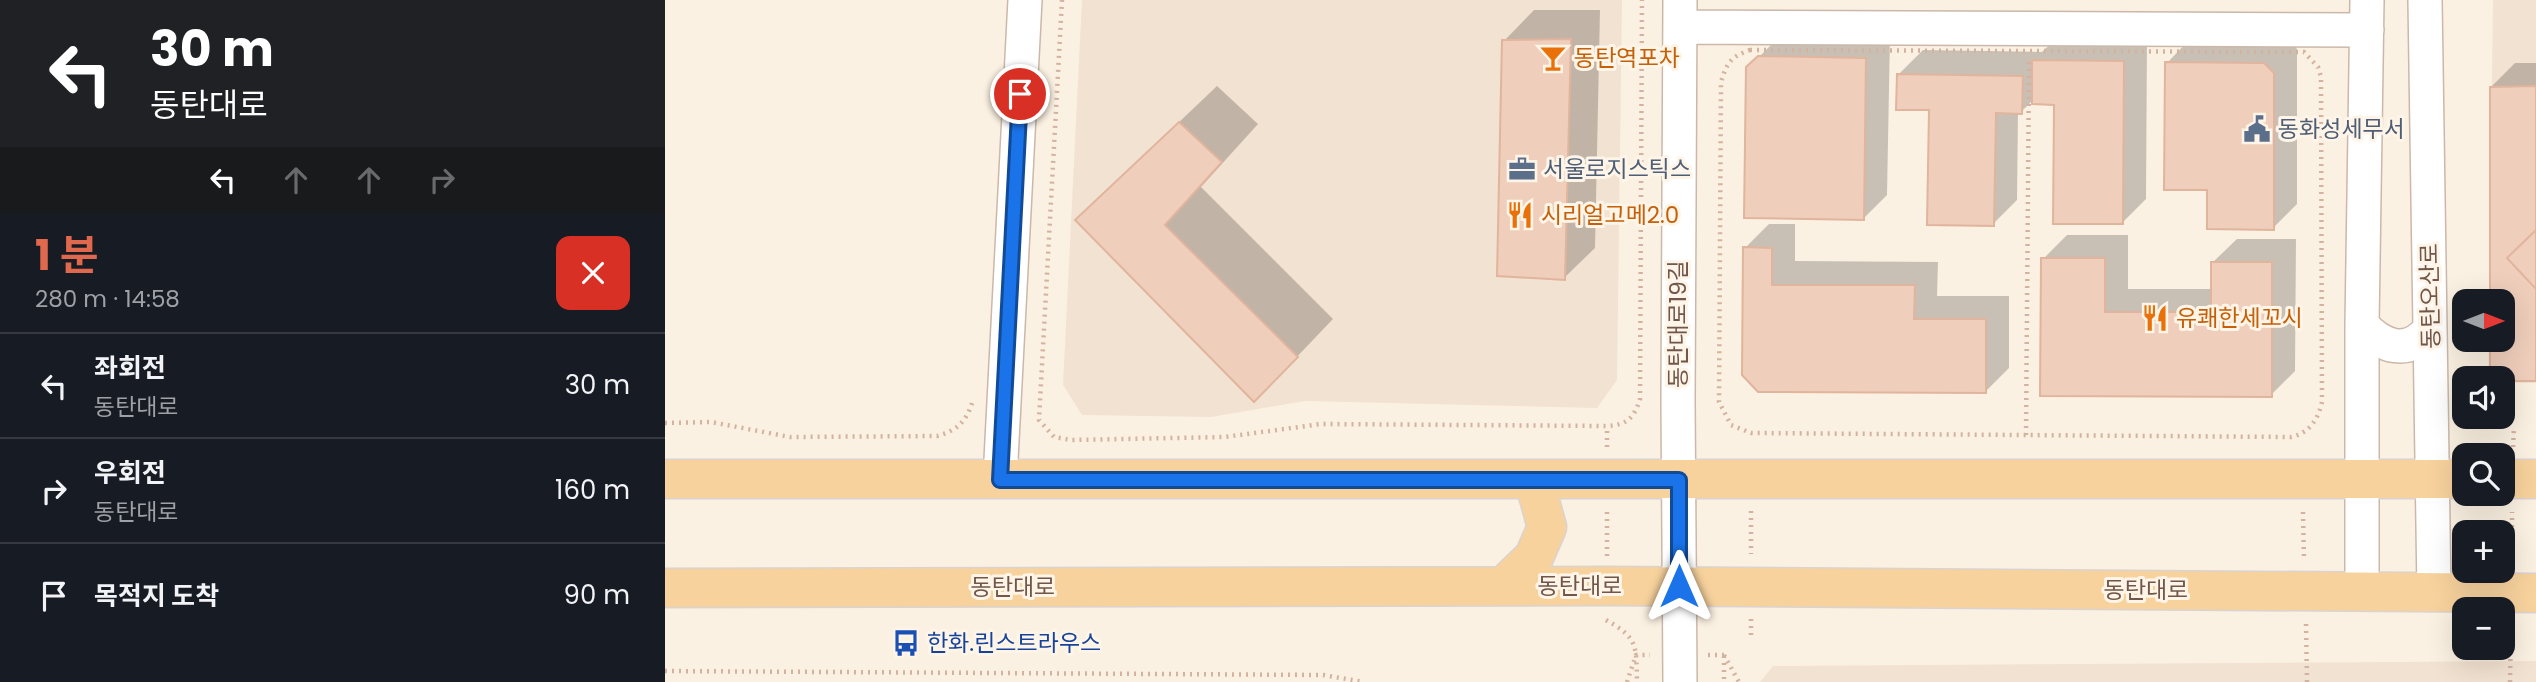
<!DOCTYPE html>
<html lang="ko">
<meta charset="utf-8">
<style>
body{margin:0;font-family:Poppins,"Noto Sans KR",sans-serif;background:#242831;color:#f1f3f6;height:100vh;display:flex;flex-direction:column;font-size:26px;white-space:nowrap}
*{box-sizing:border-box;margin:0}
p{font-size:23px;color:#9ea1a6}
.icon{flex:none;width:38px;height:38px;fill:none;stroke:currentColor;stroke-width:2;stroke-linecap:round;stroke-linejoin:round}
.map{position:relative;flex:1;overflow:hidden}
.side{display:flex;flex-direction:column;background:#171b24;width:665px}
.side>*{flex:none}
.top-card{background:#202124;color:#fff;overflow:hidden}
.needle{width:46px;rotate:90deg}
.controls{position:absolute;left:1787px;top:289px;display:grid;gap:14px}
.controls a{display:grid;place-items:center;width:63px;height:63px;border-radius:14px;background:#171b24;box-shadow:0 7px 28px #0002;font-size:35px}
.pin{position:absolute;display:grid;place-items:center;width:60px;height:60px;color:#fff;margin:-30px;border:4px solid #fff;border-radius:50%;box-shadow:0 2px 7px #0007}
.me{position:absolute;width:77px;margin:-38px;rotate:0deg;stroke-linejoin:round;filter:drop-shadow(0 0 5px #0008)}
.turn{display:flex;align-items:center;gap:24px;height:147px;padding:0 35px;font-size:32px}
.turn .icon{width:91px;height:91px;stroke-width:2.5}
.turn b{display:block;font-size:49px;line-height:60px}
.lanes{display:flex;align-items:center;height:66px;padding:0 35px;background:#0003;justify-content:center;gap:35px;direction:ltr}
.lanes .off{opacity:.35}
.round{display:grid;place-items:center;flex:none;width:74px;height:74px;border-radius:14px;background:#242831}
.headline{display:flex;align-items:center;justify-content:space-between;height:119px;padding:0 35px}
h1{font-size:42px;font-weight:700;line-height:52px;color:#e0684d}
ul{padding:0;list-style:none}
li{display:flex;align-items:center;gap:21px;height:105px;padding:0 35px;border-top:2px solid #363941}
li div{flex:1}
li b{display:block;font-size:26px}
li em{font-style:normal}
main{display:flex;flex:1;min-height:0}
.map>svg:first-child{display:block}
.residential{fill:#f2e2d1}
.shadow{fill:#0003}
.building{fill:#efcebb;stroke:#e1b49d;stroke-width:2}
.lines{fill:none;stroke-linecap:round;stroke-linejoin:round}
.minor-casing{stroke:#cbb8aa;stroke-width:36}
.major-casing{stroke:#dad3d0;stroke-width:41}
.path{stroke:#d3b29f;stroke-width:4.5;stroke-dasharray:2 5;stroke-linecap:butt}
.minor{stroke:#fff;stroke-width:33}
.major{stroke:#f7d29d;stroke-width:38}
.route-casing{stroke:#114b97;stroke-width:18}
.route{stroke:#1a73e8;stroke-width:12}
.labels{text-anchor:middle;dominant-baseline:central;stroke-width:6;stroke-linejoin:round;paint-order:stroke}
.food-label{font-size:23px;fill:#c56008;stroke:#fef5e8;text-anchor:start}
.service-label{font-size:23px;fill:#4e5e75;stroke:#fef5e8;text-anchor:start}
.street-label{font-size:23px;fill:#71574a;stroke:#fef5e8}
.transit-label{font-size:23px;fill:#164399;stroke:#fef5e8;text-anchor:start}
</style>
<main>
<section class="side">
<div class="top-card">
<div class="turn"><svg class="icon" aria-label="left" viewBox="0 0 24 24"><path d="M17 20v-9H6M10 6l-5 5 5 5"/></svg><div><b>30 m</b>동탄대로</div></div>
<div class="lanes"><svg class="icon" aria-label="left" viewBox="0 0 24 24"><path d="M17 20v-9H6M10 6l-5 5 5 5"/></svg><svg class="icon off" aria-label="ahead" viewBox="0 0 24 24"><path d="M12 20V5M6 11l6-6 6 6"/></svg><svg class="icon off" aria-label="ahead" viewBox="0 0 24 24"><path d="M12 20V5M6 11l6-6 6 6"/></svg><svg class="icon off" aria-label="right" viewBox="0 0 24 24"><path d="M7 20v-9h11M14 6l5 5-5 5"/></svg></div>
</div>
<div class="headline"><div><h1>1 분</h1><p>280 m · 14:58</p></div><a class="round" style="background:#d93025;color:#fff"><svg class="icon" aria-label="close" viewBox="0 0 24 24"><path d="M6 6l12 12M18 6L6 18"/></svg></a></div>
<ul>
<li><svg class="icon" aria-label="left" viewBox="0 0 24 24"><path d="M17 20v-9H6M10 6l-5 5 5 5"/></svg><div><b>좌회전</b><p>동탄대로</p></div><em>30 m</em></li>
<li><svg class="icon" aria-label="right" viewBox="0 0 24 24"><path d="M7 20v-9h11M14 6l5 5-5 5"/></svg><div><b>우회전</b><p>동탄대로</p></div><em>160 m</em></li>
<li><svg class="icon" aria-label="arrive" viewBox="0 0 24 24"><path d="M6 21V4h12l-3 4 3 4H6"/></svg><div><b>목적지 도착</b></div><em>90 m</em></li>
</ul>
</section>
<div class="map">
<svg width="1871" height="682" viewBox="0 0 1871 682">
<rect width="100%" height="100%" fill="#fbf1e2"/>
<path class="residential" d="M417,0H957L952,380L932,408L640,401L546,417L417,415L398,385Z
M1828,0H1871V383H1838V378H1823L1824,340H1838V301H1824Z
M1871,661V682H1095L1108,666Z"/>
<path class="shadow" d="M869,10H935L930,248L899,278L839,41Z
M1118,33L1225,35L1222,195L1198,219L1083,68Z
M1393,37H1482L1481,199L1457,223L1391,103L1368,100L1356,112H1353L1352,200L1328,224L1266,109L1234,74L1258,50L1377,52Z
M1525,39L1623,40L1632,49V204L1608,228L1544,188L1502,63Z
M1850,63H1871V379L1827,378V340H1838V301H1827L1826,87Z
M552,86L593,124L536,187L668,319L626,363L450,183Z
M1104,224H1130V261L1273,262L1272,296H1344V368L1320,392L1094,391L1080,248Z
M1402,235H1463V289H1548V262L1572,239H1631L1630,371L1606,395H1377L1378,259Z"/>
<path class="building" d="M906,39L900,280L832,276L837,40Z
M1093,56L1201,58L1199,220L1079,218L1081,67Z
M1367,60L1459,61L1458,224H1388L1389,105L1367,104Z
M1500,62L1599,63L1609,73V230L1542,229V190H1499Z
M1232,74L1358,76L1357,114L1331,113L1329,226L1262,225L1264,110H1231Z
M1871,86V381H1838V378H1825V340H1838V301H1825V87Z
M514,122L557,162L500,225L633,357L589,402L410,220Z
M1871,230V289L1842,258Z
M1078,247L1107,248V285H1250L1249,319H1321V393L1093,392L1077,375Z
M1376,258H1440V312H1546V262H1607V397L1375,396Z"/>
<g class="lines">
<defs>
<path id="minor" d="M1760,0L1769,592
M1015,27L1702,30
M1697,325C1718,348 1743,356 1765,329
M335,479L360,0
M1697,592V325L1702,0
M1015,682L1013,400L1015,0"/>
<path id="major" d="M0,479H1799
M1838,479H1871
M839,586L869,557L882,527L869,480
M0,588L942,586L1871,593"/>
</defs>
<use href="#minor" class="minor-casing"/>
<use href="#major" class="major-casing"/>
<path class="path" d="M397,0L374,420L389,437L406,440L560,437L656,424L942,426C962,425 969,418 975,399L977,0
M1085,50L1639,52L1653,67L1656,77L1657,402C1653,419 1645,433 1626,437L1086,433L1066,425L1054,402L1056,82C1062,63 1065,57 1085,50Z
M1794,419L1839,420
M0,423L46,422L125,437L272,436C291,431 301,422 307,403
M1361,435L1364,59
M942,447V426
M1848,447L1849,427
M1086,511V554
M1638,512L1639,560
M942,556V512
M1847,562V512
M1086,619V636
M941,620C974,638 971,647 972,682
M1641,624L1642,682
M1043,655H1059
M1059,655L1074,682
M1059,656V682
M0,671L658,675L699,682
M962,682L971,655H985
M1845,682L1846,624"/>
<use href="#minor" class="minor"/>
<use href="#major" class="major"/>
</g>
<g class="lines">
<defs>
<path id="route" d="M355,94L335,480H1014V586"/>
</defs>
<use href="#route" class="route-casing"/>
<use href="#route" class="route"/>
</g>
<defs>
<symbol id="bar-bare" viewBox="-9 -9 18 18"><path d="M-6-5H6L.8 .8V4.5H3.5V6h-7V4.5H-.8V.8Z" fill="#e8710a" stroke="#fef5e8" stroke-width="2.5" paint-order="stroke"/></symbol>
<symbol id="civic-bare" viewBox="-9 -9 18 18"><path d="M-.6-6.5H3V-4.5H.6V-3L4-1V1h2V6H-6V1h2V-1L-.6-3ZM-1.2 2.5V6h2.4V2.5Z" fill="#5c6f8a" stroke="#fef5e8" stroke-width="2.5" paint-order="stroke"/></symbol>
<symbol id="office-bare" viewBox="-9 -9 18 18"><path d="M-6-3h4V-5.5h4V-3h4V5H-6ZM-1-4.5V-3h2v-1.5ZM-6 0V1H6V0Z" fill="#5c6f8a" stroke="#fef5e8" stroke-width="2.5" paint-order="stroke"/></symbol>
<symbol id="restaurant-bare" viewBox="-9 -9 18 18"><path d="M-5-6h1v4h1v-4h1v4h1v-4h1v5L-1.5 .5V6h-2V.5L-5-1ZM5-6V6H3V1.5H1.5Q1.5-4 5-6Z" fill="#e8710a" stroke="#fef5e8" stroke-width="2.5" paint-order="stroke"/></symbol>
<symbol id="bus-bare" viewBox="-9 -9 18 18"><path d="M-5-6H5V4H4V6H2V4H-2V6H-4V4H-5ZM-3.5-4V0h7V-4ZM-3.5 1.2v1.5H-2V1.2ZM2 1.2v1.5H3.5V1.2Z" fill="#1a4fb4" stroke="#fef5e8" stroke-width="2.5" paint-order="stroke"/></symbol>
</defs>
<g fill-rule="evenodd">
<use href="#bar-bare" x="869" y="39" width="38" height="38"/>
<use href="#civic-bare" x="1573" y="110" width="38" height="38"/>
<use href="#office-bare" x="838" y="150" width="38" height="38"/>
<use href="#restaurant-bare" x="836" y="196" width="38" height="38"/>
<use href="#restaurant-bare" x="1471" y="299" width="38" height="38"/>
<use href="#bus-bare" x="222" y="624" width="38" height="38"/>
</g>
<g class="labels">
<g class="food-label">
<text x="909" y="58">동탄역포차</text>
<text x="876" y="215">시리얼고메2.0</text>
<text x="1511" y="318">유쾌한세꼬시</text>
</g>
<g class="service-label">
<text x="1613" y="129">동화성세무서</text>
<text x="878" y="169">서울로지스틱스</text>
</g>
<g class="street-label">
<text transform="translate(1765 296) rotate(-91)">동탄오산로</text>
<text transform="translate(1013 324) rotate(-90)">동탄대로19길</text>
<text x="915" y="586">동탄대로</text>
<text x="348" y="587">동탄대로</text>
<text x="1481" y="590">동탄대로</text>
</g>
<g class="transit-label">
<text x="262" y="643">한화.린스트라우스</text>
</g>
</g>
</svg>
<div class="controls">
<a><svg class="needle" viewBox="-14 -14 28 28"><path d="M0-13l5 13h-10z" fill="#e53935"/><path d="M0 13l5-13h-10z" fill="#9ea1a6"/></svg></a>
<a><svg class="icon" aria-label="sound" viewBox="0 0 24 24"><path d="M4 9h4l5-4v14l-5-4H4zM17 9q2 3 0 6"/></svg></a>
<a><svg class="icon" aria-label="search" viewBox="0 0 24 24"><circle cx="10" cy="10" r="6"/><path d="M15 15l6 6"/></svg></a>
<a>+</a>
<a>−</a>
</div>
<div class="pin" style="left:355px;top:94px;background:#d93025"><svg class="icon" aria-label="arrive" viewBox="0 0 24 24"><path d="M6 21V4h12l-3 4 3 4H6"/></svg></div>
<svg class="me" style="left:1014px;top:586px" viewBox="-20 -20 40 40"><path d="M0-17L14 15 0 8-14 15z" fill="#1a73e8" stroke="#fff" stroke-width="4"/></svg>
</div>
</main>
